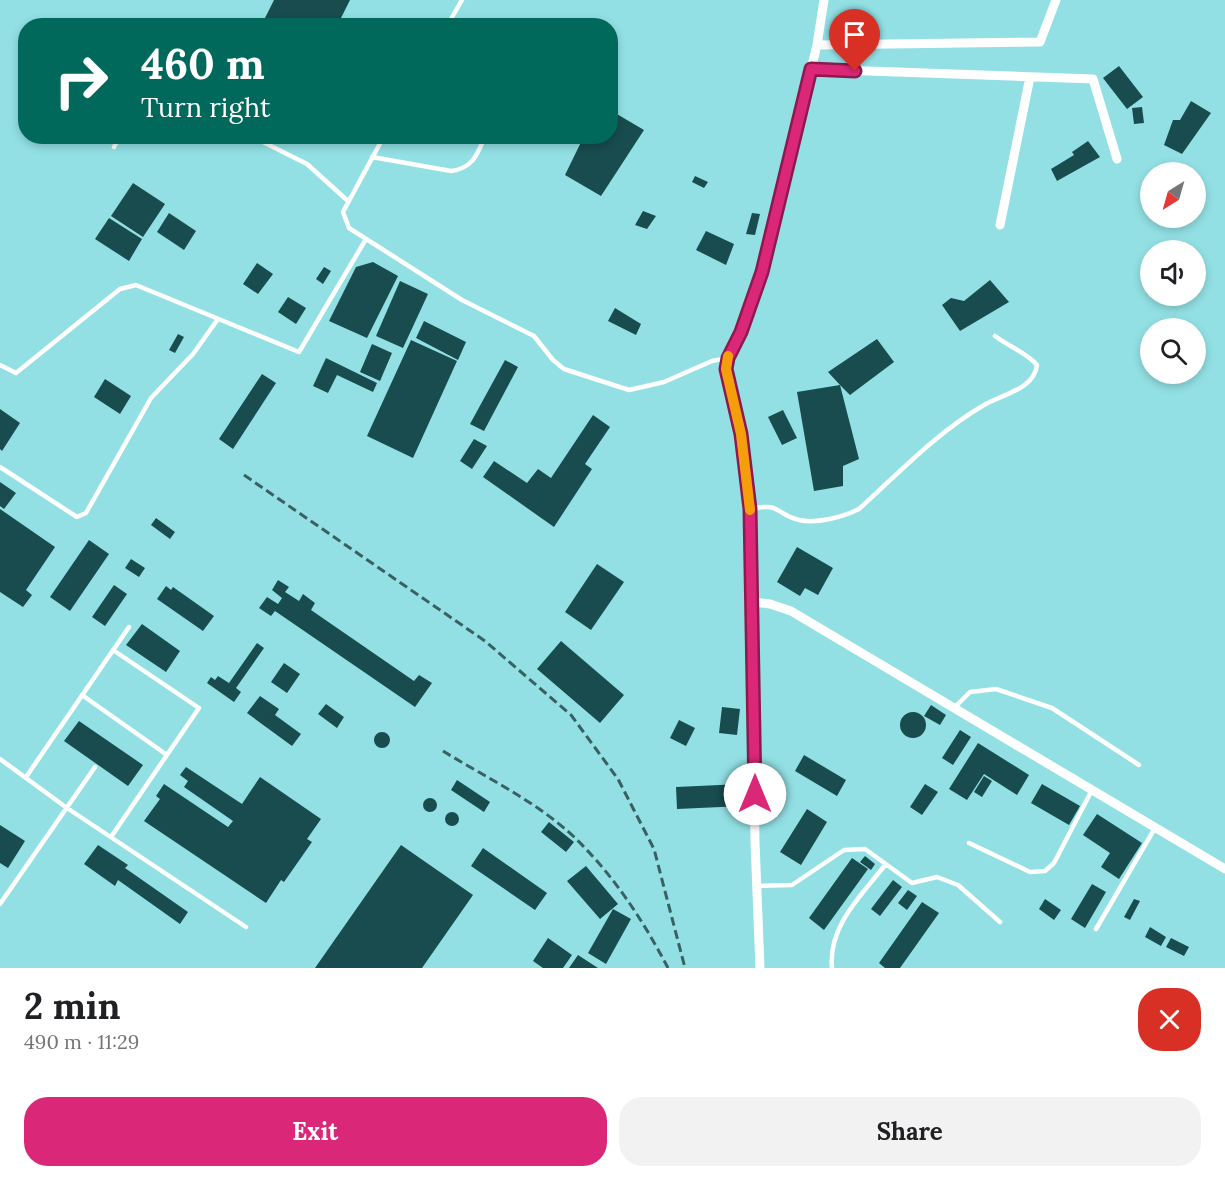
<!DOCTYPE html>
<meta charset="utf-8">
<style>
body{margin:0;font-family:Lora,serif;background:#f2f2f2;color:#202124;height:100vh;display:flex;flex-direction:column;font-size:22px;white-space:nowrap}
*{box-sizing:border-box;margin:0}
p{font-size:20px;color:#757577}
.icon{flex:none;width:33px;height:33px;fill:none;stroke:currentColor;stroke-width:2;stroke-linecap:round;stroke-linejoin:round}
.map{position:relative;height:968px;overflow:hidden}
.panel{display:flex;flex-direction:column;background:#fff;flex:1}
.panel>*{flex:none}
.top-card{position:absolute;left:18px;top:18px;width:600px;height:126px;border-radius:24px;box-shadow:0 3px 9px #0003;background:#00695c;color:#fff;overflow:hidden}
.needle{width:39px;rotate:217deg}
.buttons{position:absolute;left:1140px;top:162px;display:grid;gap:12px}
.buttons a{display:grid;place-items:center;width:66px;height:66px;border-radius:50%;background:#fff;box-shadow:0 3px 9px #0003;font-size:30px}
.pin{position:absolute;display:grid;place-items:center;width:51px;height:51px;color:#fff;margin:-62px -26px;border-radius:50% 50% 50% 0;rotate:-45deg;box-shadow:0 0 6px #0007}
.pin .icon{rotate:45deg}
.me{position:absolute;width:66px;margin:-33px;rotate:0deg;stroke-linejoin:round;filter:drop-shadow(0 0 4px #0008)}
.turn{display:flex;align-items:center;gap:21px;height:126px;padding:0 24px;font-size:27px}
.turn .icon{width:78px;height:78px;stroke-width:2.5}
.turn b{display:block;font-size:42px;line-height:51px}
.round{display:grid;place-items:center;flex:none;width:63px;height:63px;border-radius:24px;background:#f2f2f2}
.summary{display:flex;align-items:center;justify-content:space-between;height:102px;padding:0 24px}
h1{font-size:36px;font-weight:800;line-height:45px}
.action{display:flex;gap:12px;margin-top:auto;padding:12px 24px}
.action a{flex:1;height:69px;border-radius:24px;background:#db2777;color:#fff;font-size:24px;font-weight:800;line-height:69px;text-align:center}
.action a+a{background:#f2f2f2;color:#202124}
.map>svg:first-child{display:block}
.built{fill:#92e0e4;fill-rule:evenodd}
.building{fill:#184c4e}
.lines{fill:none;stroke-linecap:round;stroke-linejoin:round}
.lane{stroke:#fff;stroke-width:4.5}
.street{stroke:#fff;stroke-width:9}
.rail{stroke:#396162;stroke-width:3;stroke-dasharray:9 4.5;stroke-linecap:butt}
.route-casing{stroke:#8e194d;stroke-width:15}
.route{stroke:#db2777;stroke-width:10}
.slow{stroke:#f59e0b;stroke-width:10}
</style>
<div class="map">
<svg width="1225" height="968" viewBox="0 0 1225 968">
<rect width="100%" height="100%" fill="#a8ebee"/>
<path class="built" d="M0,0H1225V968H0ZM26,26H610V136H26ZM1150,172H1196V218H1150ZM1150,250H1196V296H1150ZM1150,328H1196V374H1150Z"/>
<path class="building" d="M274,0H350L337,26H261Z
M1119,66L1143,97L1127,109L1103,78Z
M1191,101L1211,113L1182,154L1164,145L1173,120H1180Z
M1142,107L1144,123L1134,124L1132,108Z
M610,110L644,130L601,196L565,175L584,136H610Z
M1088,141L1100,157L1057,181L1051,169L1074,155L1072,152Z
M695,176L708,182L704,188L692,182Z
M133,183L165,204L143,237L111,216Z
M643,211L656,216L647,229L635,225Z
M169,213L196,231L184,250L157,232Z
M752,213L760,214L755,235L746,234Z
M109,218L142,239L129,261L95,239Z
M706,231L734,244L726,265L696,250Z
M373,262L398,276L367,338L329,321L356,267Z
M257,263L273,274L258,294L243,284Z
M324,267L331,271L323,284L316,279Z
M990,280L1009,302L960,331L942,305L951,298L964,301Z
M400,281L428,294L403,348L376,336Z
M288,297L306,308L296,324L278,312Z
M615,308L641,324L636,335L608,321Z
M424,321L466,342L458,360L416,338Z
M178,334L184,337L175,353L169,350Z
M877,339L894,362L850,395L840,385L859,459L843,466V486L814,491L797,392L840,385L828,372Z
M411,340L457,361L413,458L367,436Z
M372,344L392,353L380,381L360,372Z
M326,358L377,383L373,392L337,375L328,393L313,386Z
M505,360L518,367L484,431L470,424Z
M262,374L276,383L233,449L219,439Z
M105,379L131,396L120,414L94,397Z
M0,409L20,423L2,451L0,449Z
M783,410L797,438L782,445L768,417Z
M593,415L610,427L585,464L592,469L554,527L483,477L494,461L527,483L538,469L551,478Z
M474,439L487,446L472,469L460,461Z
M0,482L16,493L4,509L0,506Z
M0,509L55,547L26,590L32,595L23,607L0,592Z
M156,518L175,532L170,539L151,525Z
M89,540L109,554L70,611L50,597Z
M797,547L833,568L818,595L805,588L800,596L777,582Z
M131,559L145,568L139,577L125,568Z
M597,564L624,582L591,630L565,612Z
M278,580L289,587L285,592L299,601L303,594L315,603L311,610L414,681L419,675L432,683L415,707L275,611L271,616L259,608L267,597L278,604L282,598L272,590Z
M114,585L127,594L105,626L92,617Z
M166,586L171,590L173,587L214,616L203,631L157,599Z
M142,624L180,651L166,672L126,645Z
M561,641L624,695L600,723L537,669Z
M257,643L264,648L236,688L241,692L234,702L207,683L211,677L215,680L218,676L229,683Z
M284,663L300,674L287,693L271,682Z
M260,696L279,709L275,715L301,734L292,746L247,713Z
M326,704L344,717L337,728L318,714Z
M931,705L946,715L940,725L924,716Z
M722,707L740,709L737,735L719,733Z
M900 725a13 13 0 1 1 26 0a13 13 0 1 1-26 0Z
M679,720L695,728L686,746L670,738Z
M79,721L143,765L128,786L64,741Z
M960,730L971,737L953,765L942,758Z
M374 740a8 8 0 1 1 16 0a8 8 0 1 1-16 0Z
M978,743L1029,775L1017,795L984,774L967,800L949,789Z
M804,755L846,780L837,796L795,771Z
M186,767L242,804L260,777L321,819L307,839L312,842L284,882L281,880L266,903L144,821L160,799L156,796L164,784L228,827L233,821L184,787L188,781L180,775Z
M984,776L992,781L982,797L974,792Z
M457,780L490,802L484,812L451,790Z
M742,784L743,806L677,809L676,787Z
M925,784L938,792L922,815L910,807Z
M1042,784L1080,806L1069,825L1031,803Z
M423 805a7 7 0 1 1 14 0a7 7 0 1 1-14 0Z
M807,809L827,822L801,865L780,852Z
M445 819a7 7 0 1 1 14 0a7 7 0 1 1-14 0Z
M1097,814L1142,843L1119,879L1101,867L1110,853L1083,835Z
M549,822L574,842L566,852L541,832Z
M0,825L25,841L8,868L0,863Z
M98,845L128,865L125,868L188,912L180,924L118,880L115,886L84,864Z
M401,845L473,895L422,968H315Z
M483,848L547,893L535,910L471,866Z
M865,856L875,864L871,870L860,862Z
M852,858L868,869L824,930L809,918Z
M586,866L618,904L600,919L567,881Z
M893,880L902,887L880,916L871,909Z
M1092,884L1106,892L1085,928L1071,919Z
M908,890L917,896L907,910L898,903Z
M1045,899L1061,910L1054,920L1039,909Z
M1134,899L1140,901L1130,920L1124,917Z
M922,902L939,913L900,968H885L879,963Z
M613,909L631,919L606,964L588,953Z
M1150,927L1166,937L1161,946L1145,937Z
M548,938L572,955L563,968H543L533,961Z
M1171,938L1189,947L1184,956L1166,947Z
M578,955L598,968H569Z"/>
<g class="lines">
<path class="lane" d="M447,26L462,0
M251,136L307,164L348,201
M384,136L343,212L349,228L462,300L534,336L553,360L564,369L629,390L664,382L712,361L727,358
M114,147L120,136
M372,157L451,171C473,168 477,155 485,136
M0,365L16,373L120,289L136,285L299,352L366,239
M0,467L77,517L86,513L151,398L193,354L218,319
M750,509C782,502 774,514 799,520C817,524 843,517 859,509C900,472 936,433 984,405C1002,394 1034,390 1037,365C1027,353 1008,346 995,336
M82,695L167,755
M955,707L970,692L996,689L1052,708L1139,765
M0,759L67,808L246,927
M26,777L129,627
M111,837L199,708L113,650
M969,843L1030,872L1045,871L1054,863L1092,790
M757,886L792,885L844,850L865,849L912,883L937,877L958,885L1000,922
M0,904L95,767
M1096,929L1155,828
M832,968C828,926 861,896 885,865"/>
<path class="street" d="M817,45L1040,42L1056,0
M811,69L1093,79L1117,159
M1000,225L1030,77
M753,602L770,604L791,611L1225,869
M760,968L755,842L750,509L741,434L725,369L728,358L740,332L762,272L817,45L824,0"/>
<path class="rail" d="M244,475L485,641L571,715L618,779L654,849L685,968
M443,751C490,780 546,806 584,847C618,882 645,924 668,968"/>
</g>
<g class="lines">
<defs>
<path id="route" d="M755,794L750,509L741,434L726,369L728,358L741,332L762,272L811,69L855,71"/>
</defs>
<use href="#route" class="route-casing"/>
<use href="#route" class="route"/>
<path class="slow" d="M728,356L726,369L741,434L750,510"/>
</g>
</svg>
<div class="buttons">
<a><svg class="needle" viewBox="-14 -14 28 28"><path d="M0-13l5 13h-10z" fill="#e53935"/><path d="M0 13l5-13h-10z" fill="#757577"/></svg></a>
<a><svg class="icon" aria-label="sound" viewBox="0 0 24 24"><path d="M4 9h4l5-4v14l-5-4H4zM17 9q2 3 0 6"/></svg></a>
<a><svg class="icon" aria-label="search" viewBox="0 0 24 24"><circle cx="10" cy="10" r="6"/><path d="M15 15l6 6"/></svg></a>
</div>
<div class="pin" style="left:855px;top:71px;background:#d93025"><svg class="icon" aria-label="arrive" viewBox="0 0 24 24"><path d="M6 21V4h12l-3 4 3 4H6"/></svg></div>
<svg class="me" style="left:755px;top:794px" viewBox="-20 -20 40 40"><circle r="19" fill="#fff"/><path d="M0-13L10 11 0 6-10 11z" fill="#db2777"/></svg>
<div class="top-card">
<div class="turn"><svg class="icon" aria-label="right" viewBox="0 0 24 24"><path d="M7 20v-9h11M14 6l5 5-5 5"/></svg><div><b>460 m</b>Turn right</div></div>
</div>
</div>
<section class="panel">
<div class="summary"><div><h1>2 min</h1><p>490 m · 11:29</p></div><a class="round" style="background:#d93025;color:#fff"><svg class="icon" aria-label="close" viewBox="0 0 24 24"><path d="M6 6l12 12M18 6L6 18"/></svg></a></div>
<div class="action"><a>Exit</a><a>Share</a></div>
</section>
